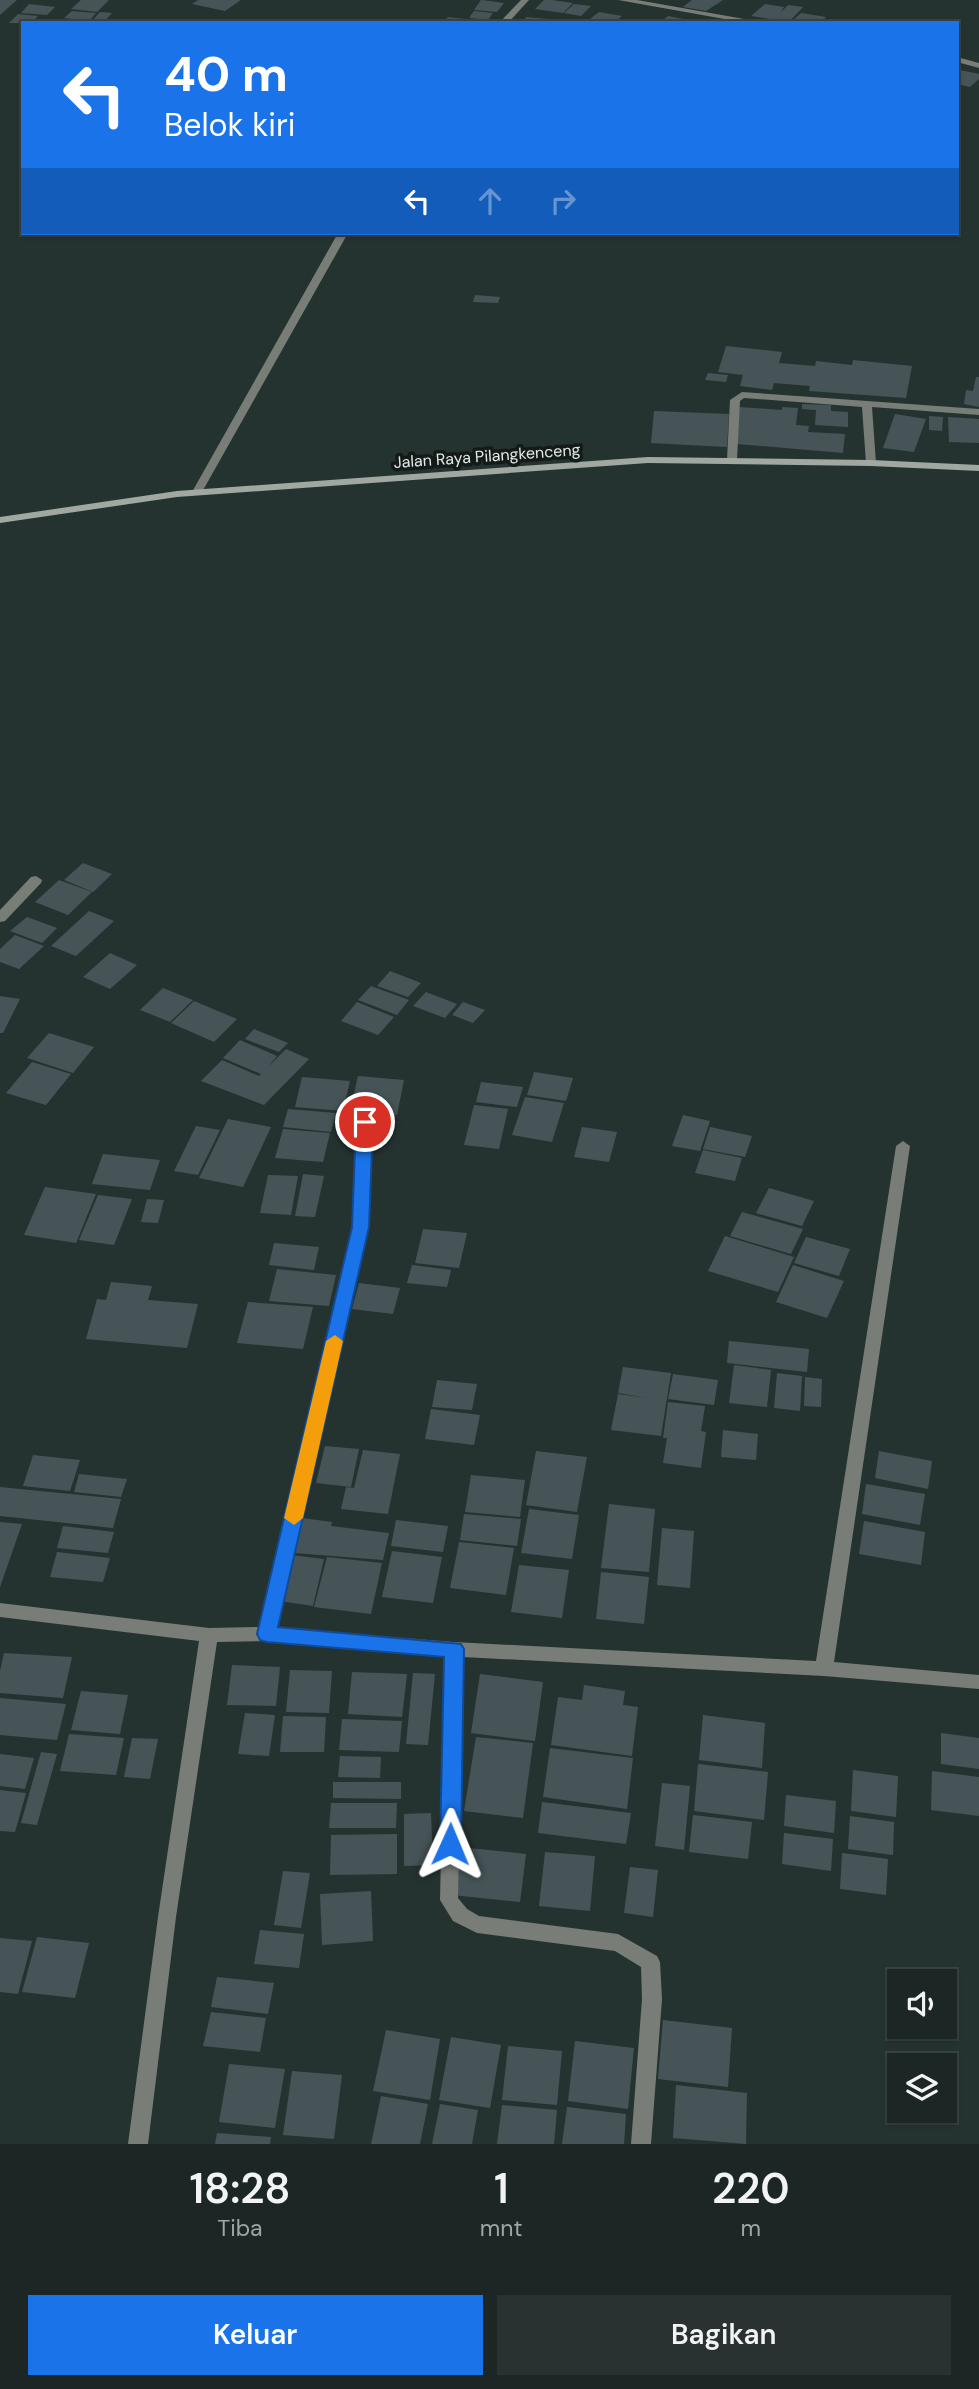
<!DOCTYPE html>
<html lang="id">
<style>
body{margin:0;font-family:"DM Sans",sans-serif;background:#293231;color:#f1f3f6;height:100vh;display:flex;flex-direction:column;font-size:26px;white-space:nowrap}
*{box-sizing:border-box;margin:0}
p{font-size:23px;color:#a0a5a6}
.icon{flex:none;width:38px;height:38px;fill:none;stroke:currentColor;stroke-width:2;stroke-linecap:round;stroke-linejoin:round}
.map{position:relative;height:2144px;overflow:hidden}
.details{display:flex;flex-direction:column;background:#1c2624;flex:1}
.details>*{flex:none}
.hud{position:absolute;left:21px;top:21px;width:938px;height:214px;border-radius:0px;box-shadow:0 2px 5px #0004,0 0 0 2px #3a4341;background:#1a73e8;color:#fff;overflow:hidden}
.controls{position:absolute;left:887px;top:1969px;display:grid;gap:14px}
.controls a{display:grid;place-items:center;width:70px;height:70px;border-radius:0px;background:#1c2624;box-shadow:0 2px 5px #0004,0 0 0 2px #3a4341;font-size:35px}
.pin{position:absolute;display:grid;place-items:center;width:60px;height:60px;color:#fff;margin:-30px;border:4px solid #fff;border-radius:50%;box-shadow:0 2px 7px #0007}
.me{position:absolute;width:77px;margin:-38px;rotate:1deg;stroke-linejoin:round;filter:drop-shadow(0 0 5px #0008)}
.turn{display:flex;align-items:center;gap:24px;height:147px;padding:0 28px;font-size:32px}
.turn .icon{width:91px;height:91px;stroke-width:2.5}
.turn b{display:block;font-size:49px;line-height:60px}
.lanes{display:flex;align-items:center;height:66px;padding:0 28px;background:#0003;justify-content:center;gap:35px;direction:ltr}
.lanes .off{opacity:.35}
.eta{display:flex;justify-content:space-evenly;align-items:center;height:119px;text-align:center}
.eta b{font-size:42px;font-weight:600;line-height:49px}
.action{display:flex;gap:14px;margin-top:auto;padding:14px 28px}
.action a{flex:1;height:80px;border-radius:0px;background:#1a73e8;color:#fff;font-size:28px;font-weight:600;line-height:80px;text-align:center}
.action a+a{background:#293231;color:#f1f3f6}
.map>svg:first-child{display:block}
.building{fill:#465458}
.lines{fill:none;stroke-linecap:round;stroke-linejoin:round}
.street{fill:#787d78;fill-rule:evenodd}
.secondary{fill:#a0a8a1;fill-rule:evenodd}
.route{fill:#1a73e8;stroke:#114b97;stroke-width:2}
.slow{fill:#f59e0b}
.labels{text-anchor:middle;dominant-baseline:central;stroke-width:7;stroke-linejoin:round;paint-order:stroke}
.far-street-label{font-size:16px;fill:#e1eae8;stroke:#131a18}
</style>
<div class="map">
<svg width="979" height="2144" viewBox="0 0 979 2144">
<rect width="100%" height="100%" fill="#253330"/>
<path class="building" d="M0,0H17L0,15Z
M81,0H109L97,12L71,9Z
M198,0H241L225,11L192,4Z
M481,0H482L504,3L497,12L474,10Z
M544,0H552L573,3L563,13L535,9Z
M692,0H723L706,11L683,7Z
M29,4L55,7L47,15L21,13Z
M574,4L591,6L581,16L564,13Z
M765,4L784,7L781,12L788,5L803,7L789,22L751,16Z
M72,11L96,13L89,21L64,18Z
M474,11L493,13L488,20L469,18Z
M100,12L112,13L103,23L91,22Z
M599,12L622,16L614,23H585Z
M801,13L826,17L821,23H790Z
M18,14L38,16L31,23H9Z
M668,16L694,21L693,23H660Z
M448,17L474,20L472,23H443Z
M526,17L548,19L545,23H522Z
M960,70L979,74V79L970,87L957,84Z
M475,295L500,297L498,303L473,302Z
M726,346L782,352L779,363L815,366L816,361L852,365L853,360L912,366L906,398L809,391L810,386L774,383L772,390L740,386L743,375L718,372Z
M708,373L728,375L726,382L705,380Z
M976,377H979V407L964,404L966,390L973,391Z
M802,404L831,405V411L848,412V427L815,425L816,410L802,409Z
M739,407L782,410V407L798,408L796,425L809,426L808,432L845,434L843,453L737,444Z
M654,411L729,414L727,447L651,443Z
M895,414L926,419L914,452L883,448Z
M929,416L943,417L942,431L929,430Z
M948,417L979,419V443L949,442Z
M83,863L112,874L93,892L64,880Z
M59,880L92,892L68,915L35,902Z
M89,911L114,921L76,956L51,946Z
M27,917L57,928L42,943L10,931Z
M15,935L44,946L19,969L0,962V949Z
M110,953L137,965L110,989L83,977Z
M390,971L421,983L408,997L377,986Z
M371,986L409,1000L397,1015L358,1000Z
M163,988L193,1000L170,1022L140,1010Z
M426,992L457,1004L445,1018L413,1006Z
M0,996L20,999L3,1033H0Z
M194,1001L237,1019L214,1042L171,1023Z
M357,1002L394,1017L378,1035L341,1021Z
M463,1002L485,1010L473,1023L452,1015Z
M254,1029L288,1043L279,1052L245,1039Z
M49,1033L94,1047L73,1073L27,1058Z
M240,1040L277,1056L268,1067L286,1049L309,1059L264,1105L201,1081L222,1060L259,1076L261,1074L223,1058Z
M32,1062L71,1074L46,1105L6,1093Z
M534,1072L573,1078L566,1101L527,1095Z
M358,1076L404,1080L397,1115L350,1111Z
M302,1077L350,1081L343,1111L295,1107Z
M481,1082L523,1087L517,1107L476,1102Z
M525,1097L564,1103L552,1142L512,1135Z
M474,1105L508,1109L499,1149L464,1145Z
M288,1109L336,1113L331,1132L283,1127Z
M683,1115L710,1121L700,1151L672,1146Z
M228,1119L271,1127L243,1187L199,1178Z
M196,1126L220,1130L198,1175L174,1171Z
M582,1127L617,1132L609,1162L574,1157Z
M710,1127L752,1136L745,1157L703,1149Z
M283,1129L330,1133L323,1162L275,1158Z
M703,1150L742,1158L735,1181L695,1173Z
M103,1154L160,1160L150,1190L92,1184Z
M303,1174L324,1176L315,1217L295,1216Z
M268,1175L298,1176L291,1215L260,1213Z
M45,1187L96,1194L76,1243L24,1235Z
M769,1188L814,1201L802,1226L756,1213Z
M98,1195L132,1199L114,1245L79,1240Z
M147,1199L164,1200L158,1223L141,1222Z
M742,1212L803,1229L791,1254L730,1236Z
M423,1229L467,1233L459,1268L415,1263Z
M725,1236L794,1257L778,1292L708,1271Z
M806,1237L850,1249L839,1276L794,1263Z
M274,1243L319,1247L314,1270L269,1265Z
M412,1265L451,1270L447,1287L407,1283Z
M793,1265L844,1281L827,1318L776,1302Z
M277,1269L336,1275L329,1306L269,1301Z
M111,1282L152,1286L148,1300L198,1304L187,1348L86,1339L97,1299L106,1300Z
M359,1283L400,1288L393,1314L352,1309Z
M248,1302L313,1307L303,1349L237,1343Z
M729,1341L809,1349L807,1372L727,1363Z
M734,1365L771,1370L767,1407L729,1403Z
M623,1367L671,1373L661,1436L611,1430L618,1394L647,1398L618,1393Z
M777,1373L802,1376L800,1411L774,1408Z
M673,1374L718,1380L714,1405L668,1399Z
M805,1377L822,1379L821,1407L804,1406Z
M437,1380L477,1384L472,1410L432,1407Z
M668,1402L705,1406L701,1431L706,1432L701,1468L663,1463L667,1438H663Z
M431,1409L480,1415L474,1445L425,1439Z
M723,1430L758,1434L756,1460L721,1457Z
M325,1446L359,1449L351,1487L316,1483Z
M363,1450L400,1454L388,1514L341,1509L346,1487L354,1488Z
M536,1451L587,1457L577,1512L526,1505Z
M879,1451L932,1461L928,1489L875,1478Z
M33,1455L80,1460L70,1491L23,1486Z
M79,1474L127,1479L121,1497L74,1492Z
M471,1475L525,1480L520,1517L465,1512Z
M866,1484L925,1494L920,1525L862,1514Z
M0,1487L121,1499L113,1528L0,1516Z
M609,1504L655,1509L649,1572L601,1568Z
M529,1509L579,1515L572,1559L521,1553Z
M464,1514L521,1519L517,1546L460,1540Z
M302,1518L332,1522L331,1526L389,1533L383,1560L294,1553Z
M396,1520L448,1526L443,1552L391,1546Z
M864,1521L925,1532L921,1565L859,1554Z
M0,1522L22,1524L0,1587Z
M63,1526L114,1532L108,1553L57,1548Z
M662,1528L694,1531L690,1588L657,1585Z
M459,1542L514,1548L506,1595L450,1588Z
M392,1551L442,1557L433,1603L382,1597Z
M57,1552L110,1558L103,1582L50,1577Z
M291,1555L324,1559L313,1606L279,1601Z
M327,1557L382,1563L371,1614L314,1607Z
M519,1565L569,1570L562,1618L511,1612Z
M601,1572L649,1577L644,1624L596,1619Z
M4,1653L72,1657L63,1698L0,1693V1671Z
M232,1665L280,1667L276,1706L227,1705Z
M290,1670L332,1671L329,1713L286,1712Z
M352,1672L407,1674L402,1717L348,1714Z
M413,1673L435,1674L428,1745L406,1744Z
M480,1674L543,1682L535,1741L471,1733Z
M584,1685L625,1691L623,1705L638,1707L632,1756L551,1745L558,1697L582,1700Z
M81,1691L128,1695L120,1734L71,1730Z
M0,1698L66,1704L57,1740L0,1735Z
M245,1713L275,1715L269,1756L238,1754Z
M703,1715L765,1723L762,1768L699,1760Z
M283,1716L326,1717L324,1752H280Z
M342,1719L402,1721L399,1752L339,1750Z
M941,1733L979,1738V1769L941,1764Z
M69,1734L124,1738L116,1775L60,1771Z
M476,1737L533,1743L523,1818L464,1811Z
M132,1738L158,1739L150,1779L124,1777Z
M550,1748L633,1758L627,1809L543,1797Z
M41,1752L57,1754L37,1825L21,1823Z
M0,1754L34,1758L25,1789L0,1786Z
M340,1756L381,1757L380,1778L338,1777Z
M698,1764L768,1772L764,1820L694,1811Z
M853,1770L898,1776L896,1817L851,1811Z
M932,1771L979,1777V1816L931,1810Z
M333,1782H401V1799L333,1798Z
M662,1783L690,1786L684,1850L655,1846Z
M0,1790L26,1793L15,1832L0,1831Z
M786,1795L836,1801L834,1833L784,1826Z
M542,1802L631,1813L626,1844L538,1833Z
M331,1803H397L396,1828H329Z
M431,1813L433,1865L404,1866V1814Z
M693,1815L752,1822L748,1859L689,1852Z
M850,1816L894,1822L893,1855L848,1849Z
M784,1833L833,1839L831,1871L782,1864Z
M397,1834V1874L330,1875L331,1835Z
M459,1847L526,1854L520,1902L452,1895Z
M545,1852L595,1856L590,1911L539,1906Z
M842,1853L888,1859L886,1895L840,1889Z
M630,1867L658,1870L653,1917L624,1913Z
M283,1871L310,1873L301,1928L274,1925Z
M371,1891L373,1941L322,1945L320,1894Z
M260,1930L304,1934L299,1968L254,1964Z
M37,1937L89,1943L75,1998L22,1992Z
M0,1938L32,1941L18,1994L0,1992Z
M217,1977L274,1983L268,2014L211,2007Z
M211,2012L266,2018L260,2052L203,2046Z
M663,2020L732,2028L728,2087L658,2079Z
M386,2030L440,2039L430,2100L373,2091Z
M451,2037L501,2045L490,2108L439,2100Z
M575,2041L634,2048L628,2109L568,2101Z
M508,2046L562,2051L557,2105L502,2100Z
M229,2064L285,2069L275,2128L219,2122Z
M292,2071L342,2075L334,2139L283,2135Z
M676,2085L747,2093L746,2144L673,2138Z
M381,2096L428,2104L420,2144H371Z
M440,2104L478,2110L472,2144H432Z
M502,2105L557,2110L554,2144H497Z
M567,2107L626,2114L624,2144H562Z
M217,2133L271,2137L270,2144H215Z"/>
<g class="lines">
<path class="street" d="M521,0H529L508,23H499Z
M618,0H637L767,23H747Z
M957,57L979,63V68L957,62Z
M338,233H348L202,492L201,494H193L192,492Z
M742,392L979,409V415L872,407L876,463L871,466L866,463L862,407L744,398L740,401L737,460L732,463L727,460L730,400Z
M36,876L42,880L41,883L5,921L0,922V910L31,877Z
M365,1117L372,1122L368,1227L277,1628L454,1642L816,1661L896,1146L903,1141L910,1146L834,1662L979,1675V1689L824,1676L463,1657L458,1898L467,1909L479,1916L618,1934L657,1956L660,1962L662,1999L651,2144H631L642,1999L641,1967L615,1951L477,1933L453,1921L440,1900L445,1656L267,1641L217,1642L176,1917L148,2144H128L158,1917L199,1641L0,1617V1603L209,1628L260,1627L354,1227L358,1122Z"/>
<path class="secondary" d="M648,457L871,460L979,465V471L871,466L648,463L177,497L0,523V517L177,491Z"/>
</g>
<path class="route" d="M365,1117L373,1122L369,1227L278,1627L461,1644L464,1649L461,1844L457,1851L450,1853L443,1851L440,1844L444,1657L267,1642L260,1640L257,1634L352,1227L356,1122Z"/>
<path class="slow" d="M335,1335L343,1341L303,1518L294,1525L284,1518L326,1341Z"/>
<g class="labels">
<g class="far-street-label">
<text transform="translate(487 456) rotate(-4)">Jalan Raya Pilangkenceng</text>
</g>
</g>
</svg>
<div class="controls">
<a><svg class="icon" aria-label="sound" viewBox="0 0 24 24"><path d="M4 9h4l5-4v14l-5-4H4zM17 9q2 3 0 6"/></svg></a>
<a><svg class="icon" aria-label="layers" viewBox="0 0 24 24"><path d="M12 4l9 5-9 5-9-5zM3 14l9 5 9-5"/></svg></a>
</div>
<div class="pin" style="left:365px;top:1122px;background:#d93025"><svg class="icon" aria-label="arrive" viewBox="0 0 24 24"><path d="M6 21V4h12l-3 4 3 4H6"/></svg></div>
<svg class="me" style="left:450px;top:1844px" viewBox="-20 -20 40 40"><path d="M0-17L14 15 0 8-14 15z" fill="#1a73e8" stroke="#fff" stroke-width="4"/></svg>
<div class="hud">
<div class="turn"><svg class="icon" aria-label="left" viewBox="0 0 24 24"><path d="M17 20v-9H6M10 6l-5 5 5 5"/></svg><div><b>40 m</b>Belok kiri</div></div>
<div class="lanes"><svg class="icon" aria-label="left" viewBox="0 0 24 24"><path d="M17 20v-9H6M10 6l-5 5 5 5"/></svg><svg class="icon off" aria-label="ahead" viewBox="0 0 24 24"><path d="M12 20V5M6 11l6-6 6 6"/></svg><svg class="icon off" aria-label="right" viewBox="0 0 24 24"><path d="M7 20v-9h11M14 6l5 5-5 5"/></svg></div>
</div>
</div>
<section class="details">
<div class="eta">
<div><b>18:28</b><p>Tiba</p></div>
<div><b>1</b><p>mnt</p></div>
<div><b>220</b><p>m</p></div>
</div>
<div class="action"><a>Keluar</a><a>Bagikan</a></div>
</section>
